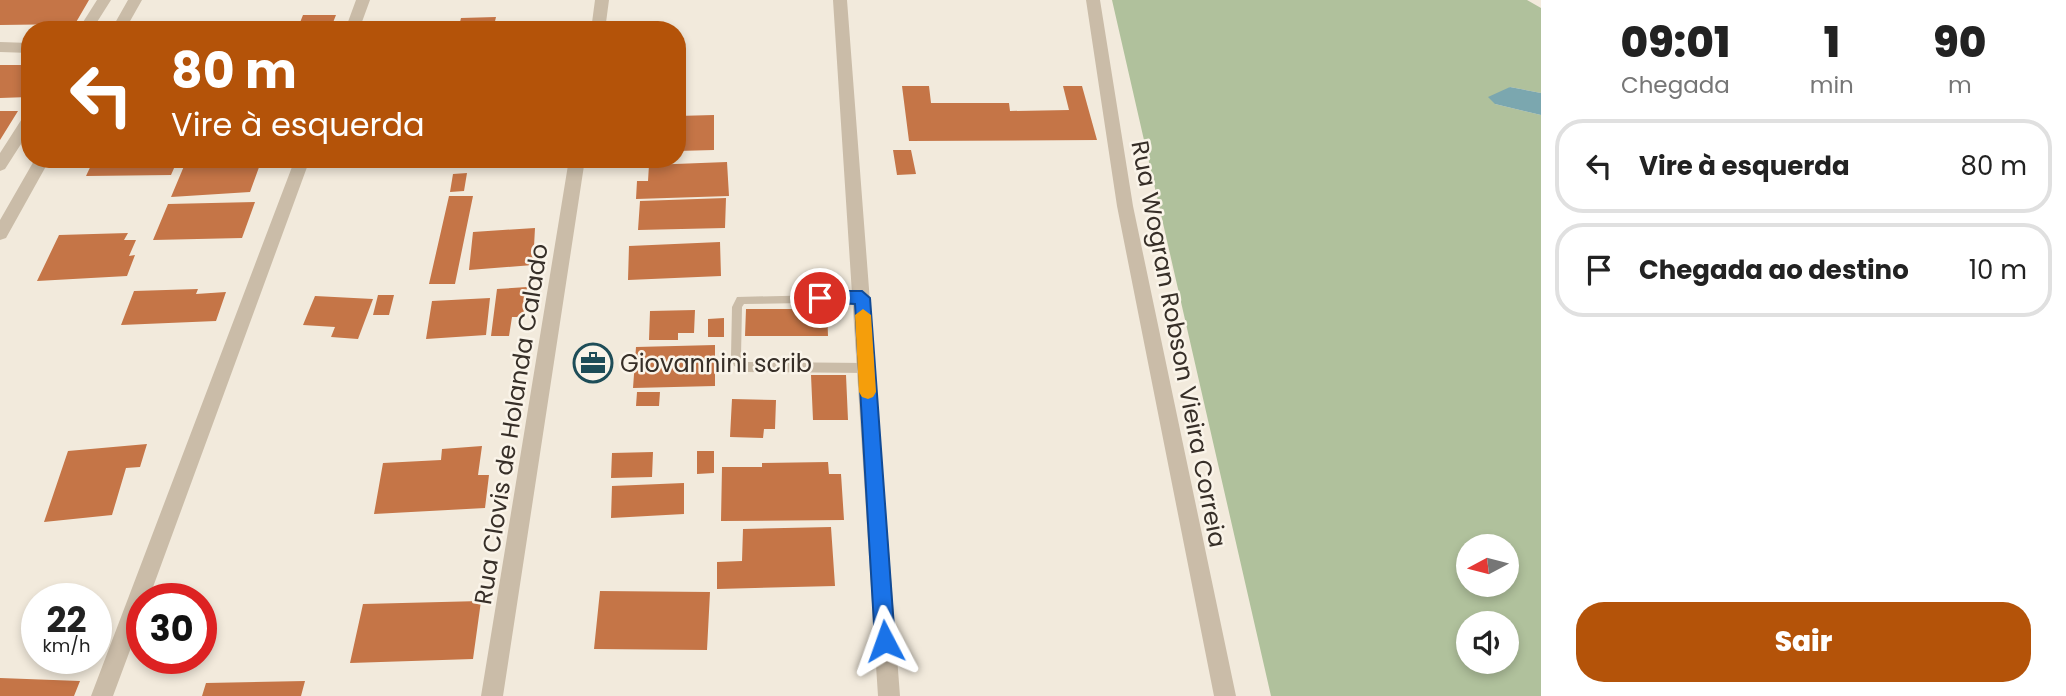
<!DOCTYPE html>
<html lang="pt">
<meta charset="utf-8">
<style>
body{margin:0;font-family:Poppins,sans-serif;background:#f6f6f6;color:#222;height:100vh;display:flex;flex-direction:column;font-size:26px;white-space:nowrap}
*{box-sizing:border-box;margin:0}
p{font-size:23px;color:#767676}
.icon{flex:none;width:38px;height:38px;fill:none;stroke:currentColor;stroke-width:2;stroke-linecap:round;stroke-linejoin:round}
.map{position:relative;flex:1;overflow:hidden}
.panel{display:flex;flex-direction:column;background:#fff;width:525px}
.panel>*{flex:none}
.banner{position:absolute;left:21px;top:21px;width:665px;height:147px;border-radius:28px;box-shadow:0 4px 10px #0003;background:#b45309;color:#fff;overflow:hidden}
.needle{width:46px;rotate:263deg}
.buttons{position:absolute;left:1456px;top:534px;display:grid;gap:14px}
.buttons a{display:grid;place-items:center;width:63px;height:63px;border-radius:50%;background:#fff;box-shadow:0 4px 10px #0003;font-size:35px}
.speed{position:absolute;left:21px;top:583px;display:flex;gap:14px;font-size:35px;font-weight:700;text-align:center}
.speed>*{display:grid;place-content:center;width:91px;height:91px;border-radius:50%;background:#fff;box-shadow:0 4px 10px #0003;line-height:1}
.speed small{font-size:18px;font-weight:400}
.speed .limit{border:10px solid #d22;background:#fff;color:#111}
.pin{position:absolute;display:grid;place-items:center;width:60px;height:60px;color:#fff;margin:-30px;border:4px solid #fff;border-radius:50%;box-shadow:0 2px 7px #0007}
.me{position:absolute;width:77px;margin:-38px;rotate:356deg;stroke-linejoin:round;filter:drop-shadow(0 0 5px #0008)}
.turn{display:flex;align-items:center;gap:24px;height:147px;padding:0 35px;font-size:32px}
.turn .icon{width:91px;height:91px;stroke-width:2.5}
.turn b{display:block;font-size:49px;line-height:60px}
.eta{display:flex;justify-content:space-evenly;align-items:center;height:119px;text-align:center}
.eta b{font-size:42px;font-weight:800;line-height:49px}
.cta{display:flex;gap:14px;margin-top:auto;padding:14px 35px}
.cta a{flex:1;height:80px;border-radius:28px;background:#b45309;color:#fff;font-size:28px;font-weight:800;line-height:80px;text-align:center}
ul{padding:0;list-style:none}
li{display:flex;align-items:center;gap:21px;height:94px;margin:0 14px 10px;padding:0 21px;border:4px solid #e0e0e0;border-radius:28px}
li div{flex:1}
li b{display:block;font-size:26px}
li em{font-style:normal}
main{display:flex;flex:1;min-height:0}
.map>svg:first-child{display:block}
.green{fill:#b0c19c;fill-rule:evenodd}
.water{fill:#7ba7af}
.building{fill:#c57547}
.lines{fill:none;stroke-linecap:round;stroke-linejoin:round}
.service{fill:#cabca8;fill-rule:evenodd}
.minor{fill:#cabca8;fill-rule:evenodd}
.route{fill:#1a73e8;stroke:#114b97;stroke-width:2}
.slow{fill:#f59e0b}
.labels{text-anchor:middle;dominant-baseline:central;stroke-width:5;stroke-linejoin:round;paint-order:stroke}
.street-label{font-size:24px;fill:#372f28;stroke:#faf4e9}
.poi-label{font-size:24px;fill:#372f28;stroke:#faf4e9;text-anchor:start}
</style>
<main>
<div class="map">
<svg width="1541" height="696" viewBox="0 0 1541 696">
<rect width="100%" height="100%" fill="#f2eadc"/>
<path class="green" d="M1112,0H1527L1541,8V93L1510,87L1495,104L1541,115V696H1271ZM1468,546H1507V584H1468ZM1468,623H1507V662H1468Z"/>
<path class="water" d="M1510,87L1541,93V115L1495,104L1488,97Z"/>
<path class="building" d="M0,0H89L75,24L0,25Z
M303,15H336L330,30H297Z
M496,17L493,30H458L461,18Z
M0,65H30L29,97L0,98Z
M902,86H929L931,103H1009L1010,111L1069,110L1063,86H1082L1097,140L909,141Z
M0,111H18L0,140Z
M714,115V150L677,151V116Z
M893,150H911L916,174L897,175Z
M94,159H178L171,175L86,176Z
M187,159H262L250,192L171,197Z
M727,162L729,196L636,199L637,181H648L649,165Z
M467,173L464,191L450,192L453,174Z
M449,196H473L455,284H429Z
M726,198L725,228L638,230L640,201Z
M255,202L242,238L153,240L168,204Z
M535,228L533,265L469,270L473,232Z
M128,233L124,240H136L129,256L135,255L127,276L37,281L59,235Z
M720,242L721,276L628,280L629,246Z
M527,287L524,317H512L509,336H491L497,289Z
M198,289L196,294L226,292L216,321L121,325L134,291Z
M378,295H394L389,315H373Z
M315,296L373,299L358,339L331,337L335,327L303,325Z
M490,298L486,335L426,339L432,301Z
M746,309H827L828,336H745Z
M695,310L694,333H678V340H649L650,311Z
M724,318V337H708V319Z
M715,345V386L633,388L636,347Z
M811,375H846L848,420H813Z
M637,392H660L659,406H636Z
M732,399L776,400L775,429H764L763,438L730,437Z
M147,444L140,467L126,468L112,515L44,522L68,451Z
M482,446L478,475H489L485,508L374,514L383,463L441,460L442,449Z
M697,451H714V473L697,474Z
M653,452L652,477L611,478L612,453Z
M828,462L829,474H841L844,520L721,521L722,467H762V463Z
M684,483V514L611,518L612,486Z
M831,527L835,586L717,589V562L742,561L743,529Z
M600,591L710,592L707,650L594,649Z
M481,601L473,659L350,663L363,604Z
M0,678L80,681L74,696H0Z
M305,681L301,696H202L206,683Z"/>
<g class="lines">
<path class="service" d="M862,294L866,295L867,298L866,301L862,302L744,304L742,307L741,356L742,360L748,362L866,363L870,365L871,368L870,371L866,373L748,372L734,366L731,356L732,307L737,297Z"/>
<path class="minor" d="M97,0H111L92,30H78Z
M128,0H142L125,30H111Z
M356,0H370L359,30H345Z
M595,0H609L605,30H591Z
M833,0H847L900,696H878Z
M1086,0H1100L1133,206L1236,696H1214L1117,206Z
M0,42L30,43V53L0,52Z
M30,113V130L5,169L0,171V153L25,114Z
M35,159H50L6,238L0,240V220Z
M295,159H310L149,598H142V618L113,696H91Z
M569,159H585L503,696H481Z"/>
</g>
<path class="route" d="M820,291H862L870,298L895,641L892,648L885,651L878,648L875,641L855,304L815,302L813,298L815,293Z"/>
<path class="slow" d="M863,309L871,315L876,392L873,397L868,399L862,397L859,392L855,315Z"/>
<defs>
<symbol id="office-ring" viewBox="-11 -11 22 22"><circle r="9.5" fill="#faf4e9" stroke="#1e4d58" stroke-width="1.5"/><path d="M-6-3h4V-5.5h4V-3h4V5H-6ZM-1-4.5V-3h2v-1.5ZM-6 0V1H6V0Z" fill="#1e4d58"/></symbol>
</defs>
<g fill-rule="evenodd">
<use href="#office-ring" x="571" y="341" width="44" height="44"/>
</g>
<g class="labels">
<g class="street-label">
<text transform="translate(1179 344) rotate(79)">Rua Wogran Robson Vieira Correia</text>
<text transform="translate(511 424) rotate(-81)">Rua Clovis de Holanda Calado</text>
</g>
<g class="poi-label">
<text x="620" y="363">Giovannini scrib</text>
</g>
</g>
</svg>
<div class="buttons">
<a><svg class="needle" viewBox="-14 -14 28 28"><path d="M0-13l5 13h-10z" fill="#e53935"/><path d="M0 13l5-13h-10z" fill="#767676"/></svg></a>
<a><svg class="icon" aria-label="sound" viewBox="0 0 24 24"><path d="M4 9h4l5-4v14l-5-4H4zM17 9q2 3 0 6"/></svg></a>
</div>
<div class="speed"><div>22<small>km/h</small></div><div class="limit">30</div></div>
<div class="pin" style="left:820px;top:298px;background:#d93025"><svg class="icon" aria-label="arrive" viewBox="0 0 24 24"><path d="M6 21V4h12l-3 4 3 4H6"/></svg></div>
<svg class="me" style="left:885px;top:641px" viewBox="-20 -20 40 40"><path d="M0-17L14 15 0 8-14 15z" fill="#1a73e8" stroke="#fff" stroke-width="4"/></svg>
<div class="banner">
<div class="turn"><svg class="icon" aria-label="left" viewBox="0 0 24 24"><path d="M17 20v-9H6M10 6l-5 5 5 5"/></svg><div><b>80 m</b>Vire à esquerda</div></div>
</div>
</div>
<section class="panel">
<div class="eta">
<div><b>09:01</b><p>Chegada</p></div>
<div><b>1</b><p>min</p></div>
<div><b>90</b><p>m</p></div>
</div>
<ul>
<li><svg class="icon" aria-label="left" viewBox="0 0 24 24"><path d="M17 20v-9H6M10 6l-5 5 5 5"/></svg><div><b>Vire à esquerda</b></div><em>80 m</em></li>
<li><svg class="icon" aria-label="arrive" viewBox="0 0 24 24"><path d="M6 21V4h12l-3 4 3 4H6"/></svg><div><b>Chegada ao destino</b></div><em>10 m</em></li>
</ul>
<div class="cta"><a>Sair</a></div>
</section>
</main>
